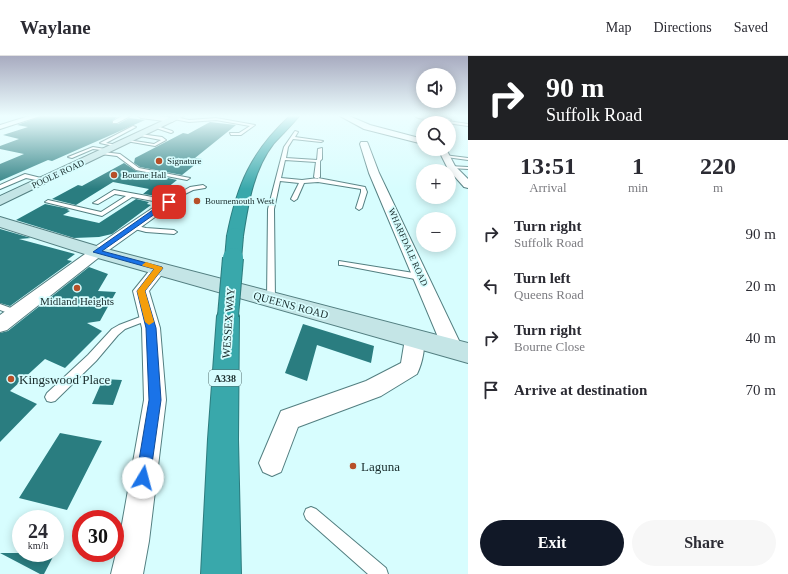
<!DOCTYPE html>
<meta charset="utf-8">
<style>
body{margin:0;font-family:"Times New Roman",serif;background:#f7f7f7;color:#2b2b33;height:100vh;display:flex;flex-direction:column;font-size:15px;white-space:nowrap}
*{box-sizing:border-box;margin:0}
p{font-size:13px;color:#7c7c81}
.icon{flex:none;width:22px;height:22px;fill:none;stroke:currentColor;stroke-width:2;stroke-linecap:round;stroke-linejoin:round}
.map{position:relative;flex:1;overflow:hidden}
.sheet{display:flex;flex-direction:column;background:#fff;width:320px}
.sheet>*{flex:none}
.hud{background:#202124;color:#fff;overflow:hidden}
.buttons{position:absolute;left:416px;top:12px;display:grid;gap:8px}
.buttons a{display:grid;place-items:center;width:40px;height:40px;border-radius:50%;background:#fff;box-shadow:0 2px 10px #0003;font-size:20px}
.speed{position:absolute;left:12px;top:454px;display:flex;gap:8px;font-size:20px;font-weight:700;text-align:center}
.speed>*{display:grid;place-content:center;width:52px;height:52px;border-radius:50%;background:#fff;box-shadow:0 2px 10px #0003;line-height:1}
.speed small{font-size:10px;font-weight:400}
.speed .limit{border:6px solid #d22;background:#fff;color:#111}
.pin{position:absolute;display:grid;place-items:center;width:34px;height:34px;color:#fff;margin:-17px;border-radius:8px;box-shadow:0 2px 6px #0006}
.me{position:absolute;width:44px;margin:-22px;rotate:8deg;stroke-linejoin:round;filter:drop-shadow(0 0 3px #0008)}
.turn{display:flex;align-items:center;gap:14px;height:84px;padding:0 12px;font-size:18px}
.turn .icon{width:52px;height:52px;stroke-width:2.5}
.turn b{display:block;font-size:28px;line-height:34px}
.eta{display:flex;justify-content:space-evenly;align-items:center;height:68px;text-align:center}
.eta b{font-size:24px;font-weight:700;line-height:28px}
.primary-button{display:flex;gap:8px;margin-top:auto;padding:8px 12px}
.primary-button a{flex:1;height:46px;border-radius:24px;background:#111827;color:#fff;font-size:16px;font-weight:700;line-height:46px;text-align:center}
.primary-button a+a{background:#f7f7f7;color:#2b2b33}
ul{padding:0;list-style:none}
li{display:flex;align-items:center;gap:12px;height:52px;padding:0 12px}
li div{flex:1}
li b{display:block;font-size:15px}
li em{font-style:normal}
header{display:flex;align-items:center;gap:24px;box-sizing:border-box;height:56px;padding:0 20px;background:#fff;border-bottom:1px solid #e1e1e2}
header strong{font-size:19px}
nav{display:flex;gap:22px;margin-inline-start:auto;font-size:14px}
main{display:flex;flex:1;min-height:0}
.map>svg:first-child{display:block}
.building{fill:#2a7d80}
.lines{fill:none;stroke-linecap:round;stroke-linejoin:round}
.lane-casing{stroke:#537f81;stroke-width:2}
.street-casing{stroke:#537f81;stroke-width:2}
.secondary-casing{stroke:#537f81;stroke-width:2}
.highway-casing{stroke:#2d7c7e;stroke-width:2}
.lane{fill:#fff;fill-rule:evenodd}
.street{fill:#fff;fill-rule:evenodd}
.secondary{fill:#c4e5e6;fill-rule:evenodd}
.highway{fill:#39a8ab;fill-rule:evenodd}
.highway-bridge-far1-casing{stroke:#2d7c7e;stroke-width:18;stroke-linecap:butt}
.highway-bridge-casing{stroke:#2d7c7e;stroke-width:22;stroke-linecap:butt}
.highway-bridge-far1{stroke:#39a8ab;stroke-width:16}
.highway-bridge{stroke:#39a8ab;stroke-width:20}
.route{fill:#1a73e8;stroke:#114b97}
.slow{fill:#f59e0b}
.poi-dot{fill:#b75029;stroke:#d7fdfe;stroke-width:1.5}
.labels{text-anchor:middle;dominant-baseline:central;stroke-width:3.5;stroke-linejoin:round;paint-order:stroke}
.far-poi-label{font-size:9px;fill:#182b2b;stroke:#d7fdfe;text-anchor:start}
.far-street-label{font-size:9px;fill:#182b2b;stroke:#d7fdfe}
.shield{fill:#d7fdfe;stroke:#516a6a;stroke-width:1}
.shield-label{font-size:10px;font-weight:bold;fill:#182b2b}
.poi-label{font-size:11px;fill:#182b2b;stroke:#d7fdfe}
.street-label{font-size:11px;fill:#182b2b;stroke:#d7fdfe}
.near-poi-label{font-size:13px;fill:#182b2b;stroke:#d7fdfe;text-anchor:start}
</style>
<header>
<strong>Waylane</strong>
<nav><a>Map</a><a>Directions</a><a>Saved</a></nav>
</header>
<main>
<div class="map">
<svg width="468" height="518" viewBox="0 0 468 518">
<rect width="100%" height="100%" fill="#d7fdfe"/>
<path class="building" d="M41,60L117,61L112,65L113,68H118L129,62L145,64L52,105L48,104L0,125V108L24,98L0,93V90L19,83L3,79L28,71L17,69Z
M210,66L236,69L195,102L202,103L182,119L140,111L134,107L135,102L183,77L188,78Z
M124,107L136,115L177,124L157,140L143,138L149,133L113,126L76,149L52,143L78,129L82,130Z
M136,143L149,146L147,148L151,149L112,178L99,181L74,182L16,164L45,148L69,153L67,154L70,155L63,159L99,167Z
M0,173L31,182L19,183L75,198L67,204L72,205L10,250L0,247Z
M89,211L108,218L98,235L116,236L100,265L87,267L102,275L65,312L45,303L10,335L37,348L0,386V277L8,275Z
M303,268L374,290L371,307L317,289L307,325L285,317Z
M103,323L122,324L113,349L92,348Z
M60,377L102,385L67,454L19,442Z
M0,497H55L44,518H40Z"/>
<g class="lines">
<defs>
<path id="lane" d="M175,61L189,64L216,62L255,69L241,79H231L230,77H239L250,70L216,64L189,66L174,63Z
M448,65L468,68V70L447,67Z
M133,70L136,71L106,87L118,89V91L100,87Z
M157,70L172,75L173,76L171,77L156,72Z
M295,75L298,76L295,81L323,85L321,86L293,83L288,91L286,102L317,104L318,93L322,92V103L320,105V121L317,123L314,121L316,106L285,104L281,122L302,124L318,122L365,131L367,136L362,152L359,154L356,152L361,136V133L318,126L304,127L297,143L294,145L291,143L299,127L280,125L274,153L275,244L271,247L267,244L268,153L284,91Z
M140,78L162,81L166,84L155,90L126,85L128,84L154,88L161,84L140,80Z
M93,91L111,94L109,95L93,93L72,102L68,101Z
M103,96L120,98L139,112L190,122L187,124L136,114L117,100L101,98Z
M444,99L468,102V104L446,101Z
M449,110L468,111V113L451,112H449Z
M25,118L49,124L46,126L26,122L0,133V129Z
M203,129L206,131L205,132L193,134L179,141L176,139L190,131Z
M114,134L169,144L172,146L169,148L132,141L102,160L45,146L48,144L101,156L126,140L115,138L98,148L93,147Z
M133,169L146,172L174,174L177,176L174,178L146,176L131,172L130,171Z
M339,205L420,218L424,221L420,224L342,209H339Z
M0,248L19,255L20,257L16,260L0,254Z
M148,258L153,261L151,263L125,273L118,279L96,305L55,345L51,346L47,345L45,341L47,337L88,299L112,273L119,269Z
M311,451L316,453L386,512L388,518H368L306,463L304,458L306,453Z"/>
<path id="street" d="M29,60H40L0,73V69Z
M122,60H130L117,67H113V65Z
M138,60C149,60 166,58 175,64L172,66L141,62Z
M340,60H349L370,69L423,83V88L364,73Z
M415,60C425,60 443,58 451,64L448,66L418,62Z
M361,86H367L368,88L379,117L463,293L460,299L453,301L446,299L443,293L369,117L360,88Z
M438,93H446L455,110L468,123V132L464,131L448,113Z
M179,136L183,137L185,139L183,141L102,199L7,274L0,276V259L92,193L175,137Z
M159,207L164,209L167,212L149,235L160,272L166,344L149,485L143,518H111L119,485L144,344L142,272L133,235L154,209Z
M415,276L422,278C427,288 422,308 417,318L381,340L298,371L281,416L272,420L263,416L259,407L281,355L366,325L401,307L405,283L408,278Z"/>
<path id="secondary" d="M173,60H184L0,149V140Z
M0,161L103,192L468,287V307L91,200L0,171Z"/>
<path id="highway" d="M290,60H299C291,70 282,78 274,87C253,114 248,148 243,180L241,184L235,185L229,184L227,180C237,129 251,96 290,60Z
M228,252L236,254L239,260L238,383L241,518H201L208,383L217,260L220,254Z"/>
</defs>
<use href="#lane" class="lane-casing"/>
<use href="#street" class="street-casing"/>
<use href="#secondary" class="secondary-casing"/>
<use href="#highway" class="highway-casing"/>
<use href="#lane" class="lane"/>
<use href="#street" class="street"/>
<use href="#secondary" class="secondary"/>
<use href="#highway" class="highway"/>
<defs>
<path id="highway-bridge-far1" d="M233,203L235,180"/>
<path id="highway-bridge" d="M228,260L233,202"/>
</defs>
<use href="#highway-bridge-far1" class="highway-bridge-far1-casing"/>
<use href="#highway-bridge" class="highway-bridge-casing"/>
<use href="#highway-bridge-far1" class="highway-bridge-far1"/>
<use href="#highway-bridge" class="highway-bridge"/>
</g>
<linearGradient id="sky" x2="0" y2="1"><stop stop-color="#a8abc0"/><stop offset="0.45" stop-color="#edfeff"/><stop offset="1" stop-color="#edfeff" stop-opacity="0"/></linearGradient>
<rect width="468" height="133" fill="url(#sky)"/>
<path class="route" d="M167,144L172,146L102,195L162,211L163,212L145,235L156,272L161,344L150,422L148,427L143,429L138,427L136,422L149,344L146,272L137,235L154,213L93,196Z"/>
<path class="slow" d="M146,206L162,211L163,212L145,235L154,266L149,269L145,266L137,235L154,213L143,210L142,209Z"/>
<g class="poi-dot">
<circle cx="159" cy="105" r="4"/>
<circle cx="114" cy="119" r="4"/>
<circle cx="197" cy="145" r="4"/>
<circle cx="77" cy="232" r="4"/>
<circle cx="11" cy="323" r="4"/>
<circle cx="353" cy="410" r="4"/>
</g>
<g class="labels">
<g class="far-poi-label">
<text x="167" y="105">Signature</text>
<text x="122" y="119">Bourne Hall</text>
<text x="205" y="145">Bournemouth West</text>
</g>
<g class="far-street-label">
<text transform="translate(58 118) rotate(-25)">POOLE ROAD</text>
<text transform="translate(408 191) rotate(66)">WHARFDALE ROAD</text>
</g>
<rect class="shield" x="209" y="314" width="32" height="16" rx="3"/>
<g class="shield-label">
<text x="225" y="322">A338</text>
</g>
<g class="poi-label">
<text x="77" y="245">Midland Heights</text>
</g>
<g class="street-label">
<text transform="translate(291 249) rotate(15)">QUEENS ROAD</text>
<text transform="translate(228 267) rotate(-86)">WESSEX WAY</text>
</g>
<g class="near-poi-label">
<text x="19" y="323">Kingswood Place</text>
<text x="361" y="410">Laguna</text>
</g>
</g>
</svg>
<div class="buttons">
<a><svg class="icon" aria-label="sound" viewBox="0 0 24 24"><path d="M4 9h4l5-4v14l-5-4H4zM17 9q2 3 0 6"/></svg></a>
<a><svg class="icon" aria-label="search" viewBox="0 0 24 24"><circle cx="10" cy="10" r="6"/><path d="M15 15l6 6"/></svg></a>
<a>+</a>
<a>−</a>
</div>
<div class="speed"><div>24<small>km/h</small></div><div class="limit">30</div></div>
<div class="pin" style="left:169px;top:146px;background:#d93025"><svg class="icon" aria-label="arrive" viewBox="0 0 24 24"><path d="M6 21V4h12l-3 4 3 4H6"/></svg></div>
<svg class="me" style="left:143px;top:422px" viewBox="-20 -20 40 40"><circle r="19" fill="#fff"/><path d="M0-13L10 11 0 6-10 11z" fill="#1a73e8"/></svg>
</div>
<section class="sheet">
<div class="hud">
<div class="turn"><svg class="icon" aria-label="right" viewBox="0 0 24 24"><path d="M7 20v-9h11M14 6l5 5-5 5"/></svg><div><b>90 m</b>Suffolk Road</div></div>
</div>
<div class="eta">
<div><b>13:51</b><p>Arrival</p></div>
<div><b>1</b><p>min</p></div>
<div><b>220</b><p>m</p></div>
</div>
<ul>
<li><svg class="icon" aria-label="right" viewBox="0 0 24 24"><path d="M7 20v-9h11M14 6l5 5-5 5"/></svg><div><b>Turn right</b><p>Suffolk Road</p></div><em>90 m</em></li>
<li><svg class="icon" aria-label="left" viewBox="0 0 24 24"><path d="M17 20v-9H6M10 6l-5 5 5 5"/></svg><div><b>Turn left</b><p>Queens Road</p></div><em>20 m</em></li>
<li><svg class="icon" aria-label="right" viewBox="0 0 24 24"><path d="M7 20v-9h11M14 6l5 5-5 5"/></svg><div><b>Turn right</b><p>Bourne Close</p></div><em>40 m</em></li>
<li><svg class="icon" aria-label="arrive" viewBox="0 0 24 24"><path d="M6 21V4h12l-3 4 3 4H6"/></svg><div><b>Arrive at destination</b></div><em>70 m</em></li>
</ul>
<div class="primary-button"><a>Exit</a><a>Share</a></div>
</section>
</main>
